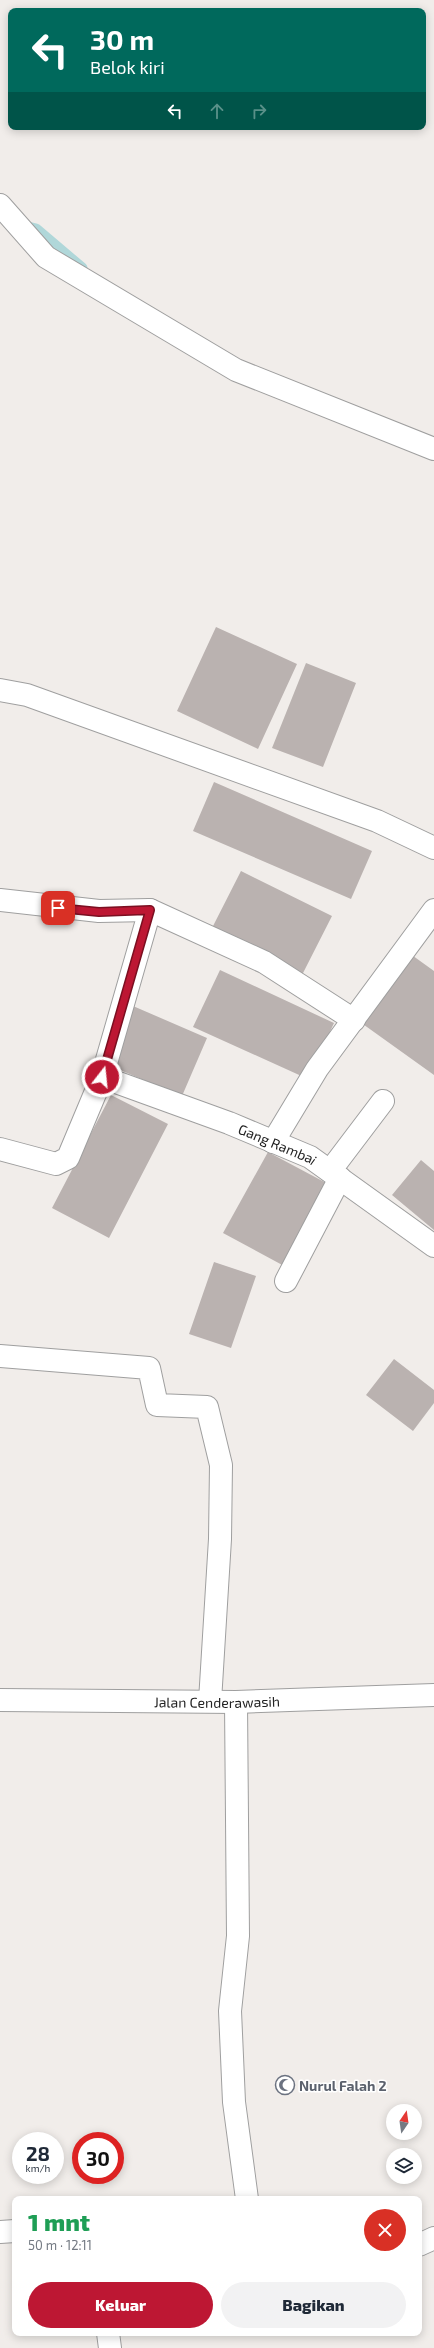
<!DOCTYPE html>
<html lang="id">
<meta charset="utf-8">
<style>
body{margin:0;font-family:"Exo 2",sans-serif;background:#f2f2f3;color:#1f2937;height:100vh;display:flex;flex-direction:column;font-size:15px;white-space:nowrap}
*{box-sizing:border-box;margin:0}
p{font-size:13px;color:#747a83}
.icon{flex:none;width:22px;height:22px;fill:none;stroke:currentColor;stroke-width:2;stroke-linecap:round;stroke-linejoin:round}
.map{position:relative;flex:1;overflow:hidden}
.sheet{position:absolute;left:12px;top:2196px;width:410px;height:140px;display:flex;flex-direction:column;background:#fff;border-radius:8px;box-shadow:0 2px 10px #0003}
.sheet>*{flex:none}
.hud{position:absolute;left:8px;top:8px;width:418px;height:122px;border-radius:8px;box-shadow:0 2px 10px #0003;background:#00695c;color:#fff;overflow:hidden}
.needle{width:26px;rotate:13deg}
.buttons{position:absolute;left:386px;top:2104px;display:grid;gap:8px}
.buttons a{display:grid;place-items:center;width:36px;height:36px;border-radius:50%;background:#fff;box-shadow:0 2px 10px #0003;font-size:20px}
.speed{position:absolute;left:12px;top:2132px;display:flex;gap:8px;font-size:20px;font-weight:700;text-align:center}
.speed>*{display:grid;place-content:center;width:52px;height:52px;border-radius:50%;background:#fff;box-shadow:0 2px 10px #0003;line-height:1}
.speed small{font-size:10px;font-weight:400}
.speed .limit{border:6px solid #d22;background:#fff;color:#111}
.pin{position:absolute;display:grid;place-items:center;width:34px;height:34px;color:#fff;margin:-17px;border-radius:8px;box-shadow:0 2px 6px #0006}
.me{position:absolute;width:44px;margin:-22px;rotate:16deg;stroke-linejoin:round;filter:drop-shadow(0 0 3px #0008)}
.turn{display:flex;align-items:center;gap:14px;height:84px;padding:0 16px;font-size:18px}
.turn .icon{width:52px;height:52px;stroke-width:2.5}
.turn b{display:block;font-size:28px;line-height:34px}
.lanes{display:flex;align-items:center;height:38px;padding:0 16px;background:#0003;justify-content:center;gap:20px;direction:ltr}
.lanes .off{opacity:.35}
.round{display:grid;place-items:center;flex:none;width:42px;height:42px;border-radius:21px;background:#f2f2f3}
.headline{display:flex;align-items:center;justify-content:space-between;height:68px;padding:0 16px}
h1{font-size:24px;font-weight:800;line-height:30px;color:#1e9e55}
.cta{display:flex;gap:8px;margin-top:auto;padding:8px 16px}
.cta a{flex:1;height:46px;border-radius:24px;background:#bd1733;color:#fff;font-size:16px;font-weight:800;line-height:46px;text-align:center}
.cta a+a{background:#f2f2f3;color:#1f2937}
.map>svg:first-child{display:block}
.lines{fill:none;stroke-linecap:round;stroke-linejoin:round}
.stream{stroke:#b0d7d9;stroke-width:11}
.building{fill:#bab2b0}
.minor-casing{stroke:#9f9f9f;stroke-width:24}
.minor{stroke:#fff;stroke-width:22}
.route-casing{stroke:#7b0f21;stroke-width:10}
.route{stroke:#bd1733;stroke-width:7}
.labels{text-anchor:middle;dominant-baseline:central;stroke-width:3;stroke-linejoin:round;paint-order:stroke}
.street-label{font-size:14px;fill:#222;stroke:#fff}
.worship-label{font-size:14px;font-weight:bold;fill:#5b616d;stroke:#fff;text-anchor:start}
</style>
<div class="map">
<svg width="434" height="2348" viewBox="0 0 434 2348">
<rect width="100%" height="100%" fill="#f1edea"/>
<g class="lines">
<path class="stream" d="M24,226L36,229L82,268"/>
</g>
<path class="building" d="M216,627L297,664L258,749L177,711Z
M306,663L356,683L323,767L272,748Z
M214,782L372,851L351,899L193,831Z
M241,871L332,916L302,975L211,930Z
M409,953L434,971V1075L360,1022Z
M220,970L334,1023L308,1079L193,1027Z
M133,1006L207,1038L182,1096L108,1065Z
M111,1095L168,1124L109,1238L52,1208Z
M268,1152L330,1185L286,1267L223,1233Z
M421,1160L434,1171V1230L392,1195Z
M214,1262L256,1276L231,1348L189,1334Z
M394,1359L434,1390V1403L413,1431L366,1395Z"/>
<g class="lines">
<defs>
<g id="minor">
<path d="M0,205L46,257L236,370L434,449"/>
<path d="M0,690L27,695L377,821L434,848"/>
<path d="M0,900L99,911L150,910L264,962L354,1020"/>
<path id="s1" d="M102,1077L229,1123L310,1157L434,1246"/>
<path d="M273,1142L317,1069L434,910"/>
<path d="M0,1149L56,1164L68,1158L102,1077L150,910"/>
<path d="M330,1171L383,1101"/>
<path d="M286,1281L340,1178"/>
<path d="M0,1356L149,1368L157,1405L207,1407L221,1465L220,1539L210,1701"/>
<path id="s2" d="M0,1700L236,1702L434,1695"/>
<path d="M236,1702L238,1936L230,2011L234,2102L247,2199"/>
<path d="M0,2232L15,2231"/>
<path d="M419,2245L434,2238"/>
<path d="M108,2333L110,2348"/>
</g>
</defs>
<use href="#minor" class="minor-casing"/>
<use href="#minor" class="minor"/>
</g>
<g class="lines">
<defs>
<path id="route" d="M58,908L99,912L150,910L102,1077"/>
</defs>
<use href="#route" class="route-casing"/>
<use href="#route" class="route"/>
</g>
<defs>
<symbol id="mosque-ring" viewBox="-11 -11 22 22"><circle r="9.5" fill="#fff" stroke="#6b7280" stroke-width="1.5"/><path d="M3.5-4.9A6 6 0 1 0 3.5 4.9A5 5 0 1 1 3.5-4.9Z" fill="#6b7280"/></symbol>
</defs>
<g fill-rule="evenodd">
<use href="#mosque-ring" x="274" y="2074" width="22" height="22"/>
</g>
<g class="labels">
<g class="street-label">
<text stroke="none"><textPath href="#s1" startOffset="188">Gang Rambai</textPath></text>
<text stroke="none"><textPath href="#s2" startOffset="217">Jalan Cenderawasih</textPath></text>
</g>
<g class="worship-label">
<text x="299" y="2085">Nurul Falah 2</text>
</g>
</g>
</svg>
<div class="buttons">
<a><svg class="needle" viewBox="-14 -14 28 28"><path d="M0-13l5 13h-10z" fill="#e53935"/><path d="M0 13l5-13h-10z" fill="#747a83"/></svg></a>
<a><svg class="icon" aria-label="layers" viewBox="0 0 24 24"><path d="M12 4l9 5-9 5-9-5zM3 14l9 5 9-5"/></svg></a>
</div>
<div class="speed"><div>28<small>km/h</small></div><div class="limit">30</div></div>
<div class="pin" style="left:58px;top:908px;background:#d93025"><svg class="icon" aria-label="arrive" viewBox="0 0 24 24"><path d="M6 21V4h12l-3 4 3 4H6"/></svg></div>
<svg class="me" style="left:102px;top:1077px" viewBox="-20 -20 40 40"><circle r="17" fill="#bd1733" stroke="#fff" stroke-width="3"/><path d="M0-11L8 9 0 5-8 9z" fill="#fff"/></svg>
<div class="hud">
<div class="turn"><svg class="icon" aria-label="left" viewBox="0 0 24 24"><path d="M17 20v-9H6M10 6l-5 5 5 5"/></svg><div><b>30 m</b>Belok kiri</div></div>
<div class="lanes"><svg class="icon" aria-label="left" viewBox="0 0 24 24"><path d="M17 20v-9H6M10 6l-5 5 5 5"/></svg><svg class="icon off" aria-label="ahead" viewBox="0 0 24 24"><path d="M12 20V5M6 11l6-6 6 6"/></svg><svg class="icon off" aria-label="right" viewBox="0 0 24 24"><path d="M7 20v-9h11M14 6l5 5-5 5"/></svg></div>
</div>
<section class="sheet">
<div class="headline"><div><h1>1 mnt</h1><p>50 m · 12:11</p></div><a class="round" style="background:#d93025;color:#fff"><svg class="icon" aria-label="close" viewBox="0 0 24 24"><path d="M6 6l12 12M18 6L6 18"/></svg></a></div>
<div class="cta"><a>Keluar</a><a>Bagikan</a></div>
</section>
</div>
